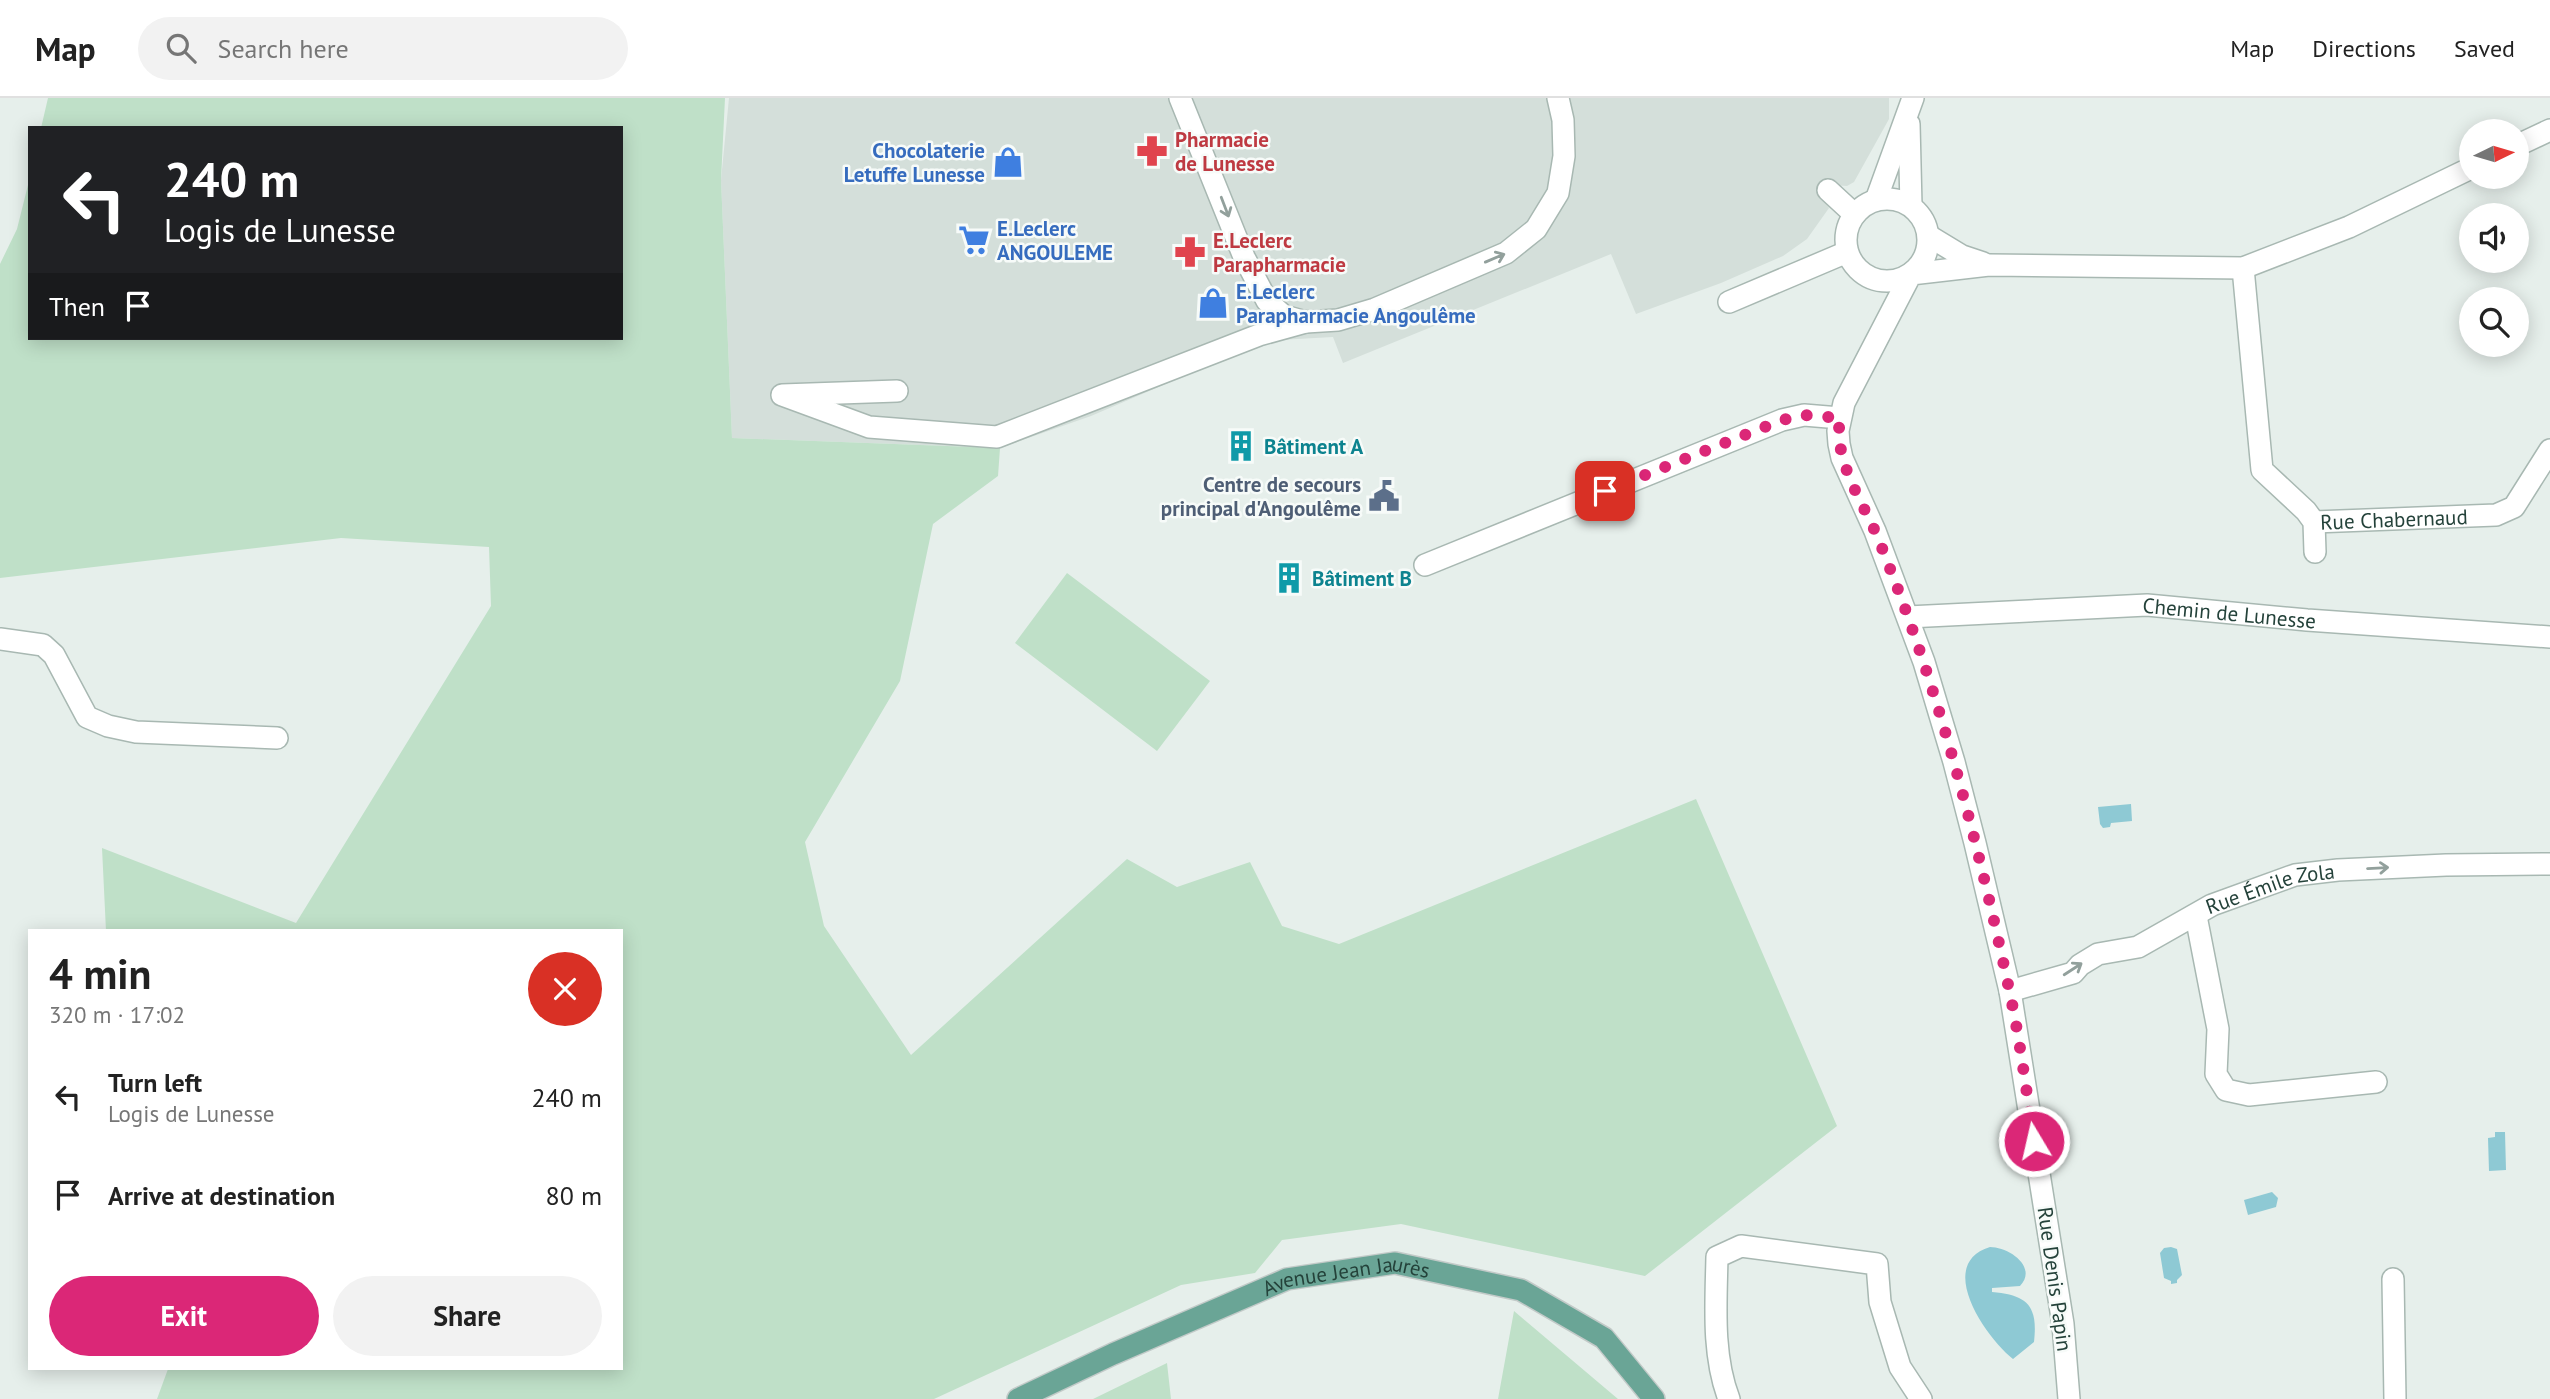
<!DOCTYPE html>
<meta charset="utf-8">
<style>
body{margin:0;font-family:"PT Sans",sans-serif;background:#f2f2f2;color:#222;height:100vh;display:flex;flex-direction:column;font-size:26px;white-space:nowrap}
*{box-sizing:border-box;margin:0}
p{font-size:23px;color:#767676}
.icon{flex:none;width:38px;height:38px;fill:none;stroke:currentColor;stroke-width:2;stroke-linecap:round;stroke-linejoin:round}
.map{position:relative;flex:1;overflow:hidden}
.sheet{position:absolute;left:28px;top:831px;width:595px;height:441px;display:flex;flex-direction:column;background:#fff;border-radius:0px;box-shadow:0 4px 18px #0003}
.sheet>*{flex:none}
.guide{position:absolute;left:28px;top:28px;width:595px;height:214px;border-radius:0px;box-shadow:0 4px 18px #0003;background:#202124;color:#fff;overflow:hidden}
.needle{width:46px;rotate:85deg}
.fabs{position:absolute;left:2459px;top:21px;display:grid;gap:14px}
.fabs a{display:grid;place-items:center;width:70px;height:70px;border-radius:50%;background:#fff;box-shadow:0 4px 18px #0003;font-size:35px}
.pin{position:absolute;display:grid;place-items:center;width:60px;height:60px;color:#fff;margin:-30px;border-radius:14px;box-shadow:0 4px 10px #0006}
.me{position:absolute;width:77px;margin:-38px;rotate:351deg;stroke-linejoin:round;filter:drop-shadow(0 0 5px #0008)}
.turn{display:flex;align-items:center;gap:24px;height:147px;padding:0 21px;font-size:32px}
.turn .icon{width:91px;height:91px;stroke-width:2.5}
.turn b{display:block;font-size:49px;line-height:60px}
.then{display:flex;align-items:center;height:66px;padding:0 21px;background:#0003;gap:14px;font-size:26px}
.round{display:grid;place-items:center;flex:none;width:74px;height:74px;border-radius:37px;background:#f2f2f2}
.head{display:flex;align-items:center;justify-content:space-between;height:119px;padding:0 21px}
h1{font-size:42px;font-weight:600;line-height:52px}
.action{display:flex;gap:14px;margin-top:auto;padding:14px 21px}
.action a{flex:1;height:80px;border-radius:42px;background:#db2777;color:#fff;font-size:28px;font-weight:600;line-height:80px;text-align:center}
.action a+a{background:#f2f2f2;color:#222}
ul{padding:0;list-style:none}
li{display:flex;align-items:center;gap:21px;height:98px;padding:0 21px}
li div{flex:1}
li b{display:block;font-size:26px}
li em{font-style:normal}
header{display:flex;align-items:center;gap:42px;box-sizing:border-box;height:98px;padding:0 35px;background:#fff;border-bottom:2px solid #e0e0e0}
header strong{font-size:33px}
nav{display:flex;gap:38px;margin-inline-start:auto;font-size:24px}
.search{width:490px;height:63px;background:#f2f2f2;display:flex;align-items:center;gap:18px;box-sizing:border-box;padding:0 24px;border-radius:38px;color:#767676;font-size:26px}
.map>svg:first-child{display:block}
.built{fill:#d4dfda}
.green{fill:#bfe0c8}
.water{fill:#8ec9d4}
.lines{fill:none;stroke-linecap:round;stroke-linejoin:round}
.minor-casing{stroke:#a8b8b2;stroke-width:24}
.major-casing{stroke:#c2cac8;stroke-width:24}
.minor{stroke:#fff;stroke-width:21}
.major{stroke:#6aa596;stroke-width:21}
.oneway{stroke:#92a09c}
.route{stroke:#db2777;stroke-width:12;stroke-dasharray:0 21.6}
.labels{text-anchor:middle;dominant-baseline:central;stroke-width:5;stroke-linejoin:round;paint-order:stroke}
.health-label{font-size:21px;font-weight:bold;fill:#be3a42;stroke:#f7fbf9;text-anchor:start}
.shop-label{font-size:21px;font-weight:bold;fill:#366cbe;stroke:#f7fbf9;text-anchor:start}
.culture-label{font-size:21px;font-weight:bold;fill:#0d838f;stroke:#f7fbf9;text-anchor:start}
.service-label{font-size:21px;font-weight:bold;fill:#4e5e75;stroke:#f7fbf9;text-anchor:end}
.street-label{font-size:21px;fill:#24423a;stroke:#f7fbf9}
</style>
<header>
<strong>Map</strong>
<div class="search"><svg class="icon" aria-label="search" viewBox="0 0 24 24"><circle cx="10" cy="10" r="6"/><path d="M15 15l6 6"/></svg>Search here</div>
<nav><a>Map</a><a>Directions</a><a>Saved</a></nav>
</header>
<div class="map">
<svg width="2550" height="1301" viewBox="0 0 2550 1301">
<rect width="100%" height="100%" fill="#e6efeb"/>
<path class="built" d="M729,0H1889V21L1854,84L1847,88L1832,87L1822,100L1829,110L1807,141L1783,158L1721,185L1636,216L1611,156L1343,265L1333,239L1279,242L1198,272L1091,318L1000,350L732,340L721,82Z"/>
<path class="green" d="M48,0H725L721,82L732,340L1000,350L998,378L933,426L900,583L805,744L824,828L911,957L1127,761L1177,789L1250,764L1282,828L1339,846L1696,701L1837,1028L1645,1178L1401,1126L1282,1142L1255,1175L1181,1187L934,1301H157L168,1271L621,1270V833H106L102,750L296,825L491,508L489,449L341,440L0,480V166L17,131L30,79V240H621V30H41Z
M1067,475L1210,583L1157,653L1015,545Z
M1514,1213L1618,1301H1498Z
M1167,1265L1171,1301H1093Z"/>
<path class="water" d="M2131,706L2132,723L2111,725L2110,729L2103,730L2100,726L2098,709Z
M2495,1034H2505L2506,1072L2489,1073L2488,1040L2495,1039Z
M2272,1094L2278,1100L2276,1109L2248,1117L2244,1102Z
M1990,1149C2009,1149 2038,1169 2020,1188L1992,1190V1194C2028,1197 2038,1208 2034,1244L2013,1261C1987,1241 1934,1166 1990,1149Z
M2171,1149L2177,1151L2182,1177L2177,1182V1185L2171,1186V1183L2164,1180L2160,1155L2164,1150Z"/>
<g class="lines">
<defs>
<g id="minor">
<path d="M1180,0L1244,159L1267,203L1284,218L1306,224L1338,222L1375,211L1506,155L1536,131L1558,95L1564,58L1563,22L1558,0"/>
<path d="M1909,26L1911,108"/>
<path d="M2516,48L2550,32"/>
<path d="M1828,92L1854,116"/>
<circle cx="1887" cy="142" r="41"/>
<path d="M1876,102L1913,0"/>
<path d="M1929,138L1962,158L1983,165"/>
<path d="M2243,170L2262,372L2306,413L2314,424L2315,454"/>
<path d="M1729,204L1847,154"/>
<path d="M897,293L782,297L869,329L997,339L1259,237L1306,224"/>
<path id="s1" d="M2314,424L2496,417L2514,409L2550,352"/>
<path d="M1425,467L1782,322L1804,317L1840,320"/>
<path id="s2" d="M1908,519L2147,507L2307,522L2550,539"/>
<path d="M0,541L43,547L54,557L87,619L108,628L136,634L277,640"/>
<path d="M2196,818L2218,931L2216,976L2226,992L2249,997L2376,984"/>
<path id="s3" d="M2010,893L2073,875L2080,867L2098,856L2138,849L2212,807L2295,777L2338,772L2446,767L2550,766"/>
<path d="M2393,1181L2395,1301"/>
<path d="M1729,1301C1712,1257 1716,1206 1717,1159L1741,1148L1877,1166L1880,1204L1900,1269L1921,1301"/>
<path d="M2069,1301L2063,1226L2010,893L1975,745L1954,664L1924,564L1875,433L1842,360L1839,346L1838,333L1844,305L1911,176L1989,167L2243,170L2349,129L2471,70"/>
</g>
<g id="major">
<path id="s4" d="M1018,1301L1113,1256L1287,1181L1395,1165L1521,1192L1604,1240L1654,1301"/>
</g>
</defs>
<use href="#minor" class="minor-casing"/>
<use href="#major" class="major-casing"/>
<use href="#minor" class="minor"/>
<use href="#major" class="major"/>
</g>
<defs><path id="oneway-shaft" d="M-6 0H5M1.5-3L5.5 0L1.5 3" fill="none" stroke-width="1.6" stroke-linecap="round" stroke-linejoin="round" transform="scale(1.75)"/></defs>
<g class="oneway">
<use href="#oneway-shaft" transform="translate(1225 109) rotate(69)"/>
<use href="#oneway-shaft" transform="translate(1495 160) rotate(-23)"/>
<use href="#oneway-shaft" transform="translate(2378 770) rotate(-3)"/>
<use href="#oneway-shaft" transform="translate(2073 871) rotate(-33)"/>
</g>
<g class="lines">
<path class="route" d="M1605,393L1782,322L1804,317L1840,320C1834,359 1857,395 1873,429C1880,443 1885,459 1891,473C1943,608 1979,750 2009,891C2020,941 2026,992 2034,1043"/>
</g>
<defs>
<symbol id="pharmacy-bare" viewBox="-9 -9 18 18"><path d="M-2-6h4v4h4v4h-4v4h-4v-4h-4v-4h4Z" fill="#e0444e" stroke="#f7fbf9" stroke-width="2.5" paint-order="stroke"/></symbol>
<symbol id="shop-bare" viewBox="-9 -9 18 18"><path d="M-5-2.5h2.3a2.7 3.5 0 0 1 5.4 0H5L5.5 6h-11ZM-1.5-2.5h3a1.5 2.3 0 0 0-3 0Z" fill="#3f7fe0" stroke="#f7fbf9" stroke-width="2.5" paint-order="stroke"/></symbol>
<symbol id="supermarket-bare" viewBox="-9 -9 18 18"><path d="M-6-5.5h2.5l.6 2H6L4.5 2H-2.5L-4.4-4H-6ZM-1.5 3.2a1.3 1.3 0 1 0 .1 0ZM3 3.2a1.3 1.3 0 1 0 .1 0Z" fill="#3f7fe0" stroke="#f7fbf9" stroke-width="2.5" paint-order="stroke"/></symbol>
<symbol id="building-bare" viewBox="-9 -9 18 18"><path d="M-4-6H4V6H1V3H-1V6H-4ZM-2.5-4.3h1.7v1.8h-1.7ZM.8-4.3h1.7v1.8H.8ZM-2.5-1h1.7V.8h-1.7ZM.8-1h1.7V.8H.8Z" fill="#0f9aa8" stroke="#f7fbf9" stroke-width="2.5" paint-order="stroke"/></symbol>
<symbol id="civic-bare" viewBox="-9 -9 18 18"><path d="M-.6-6.5H3V-4.5H.6V-3L4-1V1h2V6H-6V1h2V-1L-.6-3ZM-1.2 2.5V6h2.4V2.5Z" fill="#5c6f8a" stroke="#f7fbf9" stroke-width="2.5" paint-order="stroke"/></symbol>
</defs>
<g fill-rule="evenodd">
<use href="#pharmacy-bare" x="1130" y="31" width="44" height="44"/>
<use href="#shop-bare" x="986" y="42" width="44" height="44"/>
<use href="#supermarket-bare" x="952" y="120" width="44" height="44"/>
<use href="#pharmacy-bare" x="1168" y="132" width="44" height="44"/>
<use href="#shop-bare" x="1191" y="183" width="44" height="44"/>
<use href="#building-bare" x="1219" y="326" width="44" height="44"/>
<use href="#civic-bare" x="1362" y="376" width="44" height="44"/>
<use href="#building-bare" x="1267" y="458" width="44" height="44"/>
</g>
<g class="labels">
<g class="health-label">
<text x="1175" y="41">Pharmacie<tspan x="1175" dy="24">de Lunesse</tspan></text>
<text x="1213" y="142">E.Leclerc<tspan x="1213" dy="24">Parapharmacie</tspan></text>
</g>
<g class="shop-label">
<text x="985" y="52" text-anchor="end">Chocolaterie<tspan x="985" dy="24">Letuffe Lunesse</tspan></text>
<text x="997" y="130">E.Leclerc<tspan x="997" dy="24">ANGOULEME</tspan></text>
<text x="1236" y="193">E.Leclerc<tspan x="1236" dy="24">Parapharmacie Angoulême</tspan></text>
</g>
<g class="culture-label">
<text x="1264" y="348">Bâtiment A</text>
<text x="1312" y="480">Bâtiment B</text>
</g>
<g class="service-label">
<text x="1361" y="386">Centre de secours<tspan x="1361" dy="24">principal d'Angoulême</tspan></text>
</g>
<g class="street-label">
<text stroke="none"><textPath href="#s1" startOffset="80">Rue Chabernaud</textPath></text>
<text stroke="none"><textPath href="#s2" startOffset="322">Chemin de Lunesse</textPath></text>
<text stroke="none"><textPath href="#s3" startOffset="284">Rue Émile Zola</textPath></text>
<text transform="translate(2055 1181) rotate(82)">Rue Denis Papin</text>
<text stroke="none"><textPath href="#s4" startOffset="354">Avenue Jean Jaurès</textPath></text>
</g>
</g>
</svg>
<div class="fabs">
<a><svg class="needle" viewBox="-14 -14 28 28"><path d="M0-13l5 13h-10z" fill="#e53935"/><path d="M0 13l5-13h-10z" fill="#767676"/></svg></a>
<a><svg class="icon" aria-label="sound" viewBox="0 0 24 24"><path d="M4 9h4l5-4v14l-5-4H4zM17 9q2 3 0 6"/></svg></a>
<a><svg class="icon" aria-label="search" viewBox="0 0 24 24"><circle cx="10" cy="10" r="6"/><path d="M15 15l6 6"/></svg></a>
</div>
<div class="pin" style="left:1605px;top:393px;background:#d93025"><svg class="icon" aria-label="arrive" viewBox="0 0 24 24"><path d="M6 21V4h12l-3 4 3 4H6"/></svg></div>
<svg class="me" style="left:2034px;top:1043px" viewBox="-20 -20 40 40"><circle r="17" fill="#db2777" stroke="#fff" stroke-width="3"/><path d="M0-11L8 9 0 5-8 9z" fill="#fff"/></svg>
<div class="guide">
<div class="turn"><svg class="icon" aria-label="left" viewBox="0 0 24 24"><path d="M17 20v-9H6M10 6l-5 5 5 5"/></svg><div><b>240 m</b>Logis de Lunesse</div></div>
<div class="then">Then<svg class="icon" aria-label="arrive" viewBox="0 0 24 24"><path d="M6 21V4h12l-3 4 3 4H6"/></svg></div>
</div>
<section class="sheet">
<div class="head"><div><h1>4 min</h1><p>320 m · 17:02</p></div><a class="round" style="background:#d93025;color:#fff"><svg class="icon" aria-label="close" viewBox="0 0 24 24"><path d="M6 6l12 12M18 6L6 18"/></svg></a></div>
<ul>
<li><svg class="icon" aria-label="left" viewBox="0 0 24 24"><path d="M17 20v-9H6M10 6l-5 5 5 5"/></svg><div><b>Turn left</b><p>Logis de Lunesse</p></div><em>240 m</em></li>
<li><svg class="icon" aria-label="arrive" viewBox="0 0 24 24"><path d="M6 21V4h12l-3 4 3 4H6"/></svg><div><b>Arrive at destination</b></div><em>80 m</em></li>
</ul>
<div class="action"><a>Exit</a><a>Share</a></div>
</section>
</div>
